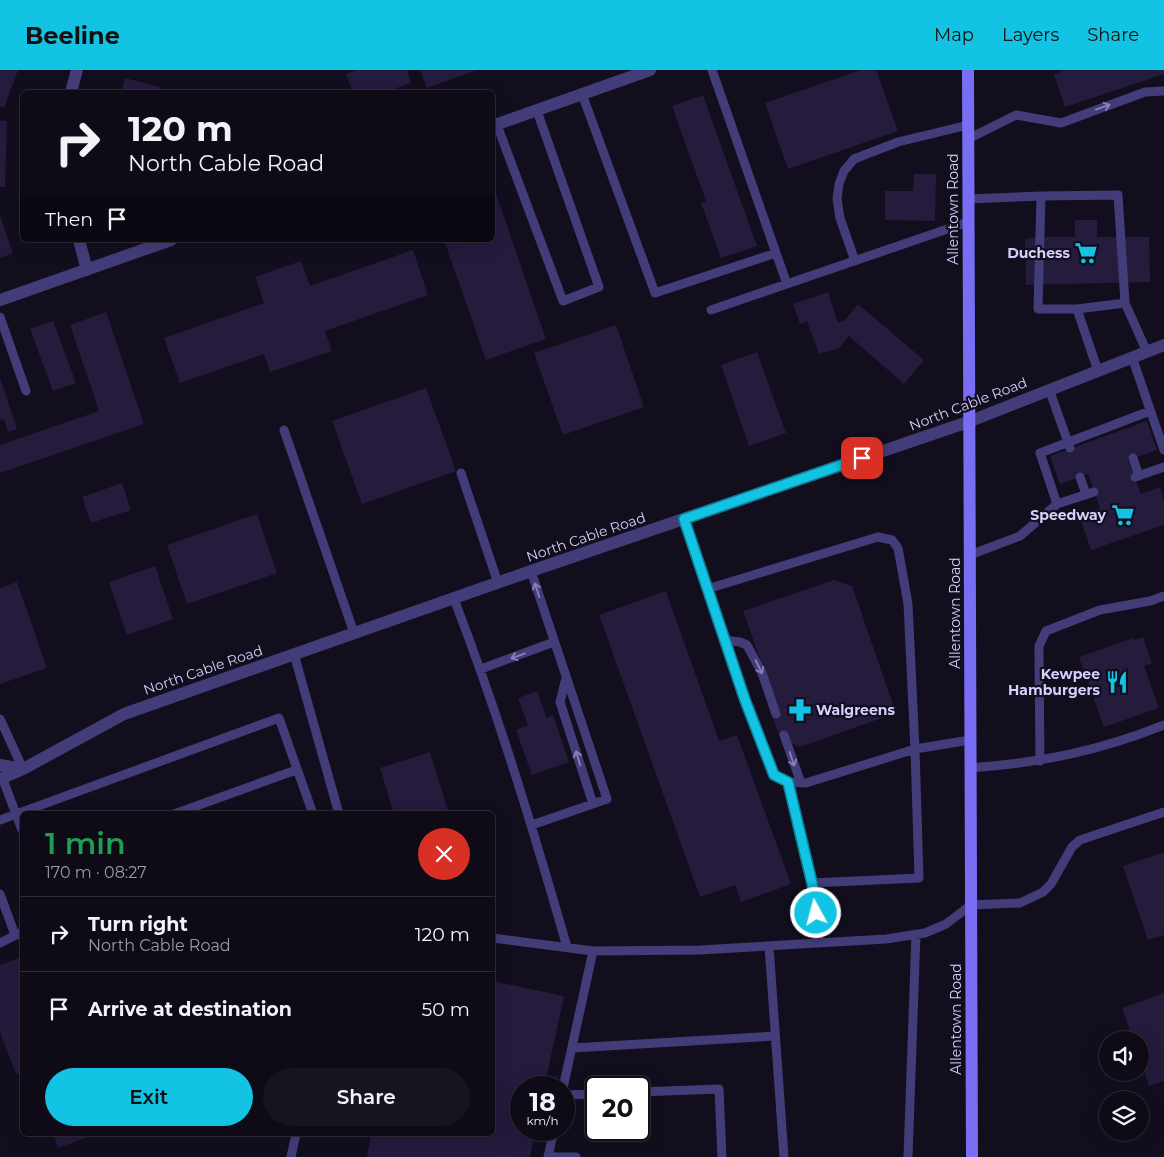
<!DOCTYPE html>
<meta charset="utf-8">
<style>
body{margin:0;font-family:Montserrat,sans-serif;background:#17131f;color:#f1f3f6;height:100vh;display:flex;flex-direction:column;font-size:19px;white-space:nowrap}
*{box-sizing:border-box;margin:0}
p{font-size:16px;color:#9b9aa1}
.icon{flex:none;width:28px;height:28px;fill:none;stroke:currentColor;stroke-width:2;stroke-linecap:round;stroke-linejoin:round}
.map{position:relative;flex:1;overflow:hidden}
.panel{position:absolute;left:20px;top:741px;width:475px;height:325px;display:flex;flex-direction:column;background:#0e0a16;border-radius:8px;box-shadow:0 5px 20px #0002,0 0 0 1px #2e2b35}
.panel>*{flex:none}
.top-card{position:absolute;left:20px;top:20px;width:475px;height:152px;border-radius:8px;box-shadow:0 5px 20px #0002,0 0 0 1px #2e2b35;background:#0e0a16;color:#f1f3f6;overflow:hidden}
.tools{position:absolute;left:1099px;top:961px;display:grid;gap:10px}
.tools a{display:grid;place-items:center;width:50px;height:50px;border-radius:50%;background:#0e0a16;box-shadow:0 5px 20px #0002,0 0 0 1px #2e2b35;font-size:25px}
.speed{position:absolute;left:510px;top:1006px;display:flex;gap:10px;font-size:25px;font-weight:700;text-align:center}
.speed>*{display:grid;place-content:center;width:65px;height:65px;border-radius:50%;background:#0e0a16;box-shadow:0 5px 20px #0002,0 0 0 1px #2e2b35;line-height:1}
.speed small{font-size:12px;font-weight:400}
.speed .limit{border:2px solid #111;border-radius:8px;background:#fff;color:#111}
.pin{position:absolute;display:grid;place-items:center;width:42px;height:42px;color:#fff;margin:-21px;border-radius:10px;box-shadow:0 2px 8px #0006}
.me{position:absolute;width:55px;margin:-28px;rotate:353deg;stroke-linejoin:round;filter:drop-shadow(0 0 4px #0008)}
.turn{display:flex;align-items:center;gap:18px;height:105px;padding:0 25px;font-size:22px}
.turn .icon{width:65px;height:65px;stroke-width:2.5}
.turn b{display:block;font-size:35px;line-height:42px}
.then{display:flex;align-items:center;height:48px;padding:0 25px;background:#0003;gap:10px;font-size:19px}
.round{display:grid;place-items:center;flex:none;width:52px;height:52px;border-radius:26px;background:#17131f}
.summary{display:flex;align-items:center;justify-content:space-between;height:85px;padding:0 25px}
h1{font-size:30px;font-weight:600;line-height:38px;color:#1e9e55}
.action{display:flex;gap:10px;margin-top:auto;padding:10px 25px}
.action a{flex:1;height:58px;border-radius:30px;background:#13c3e3;color:#111;font-size:20px;font-weight:600;line-height:58px;text-align:center}
.action a+a{background:#17131f;color:#f1f3f6}
ul{padding:0;list-style:none}
li{display:flex;align-items:center;gap:15px;height:75px;padding:0 25px;border-top:1px solid #2e2b35}
li div{flex:1}
li b{display:block;font-size:19px}
li em{font-style:normal}
header{display:flex;align-items:center;gap:30px;box-sizing:border-box;height:70px;padding:0 25px;background:#13c3e3;color:#111}
header strong{font-size:24px}
nav{display:flex;gap:28px;margin-inline-start:auto;font-size:18px}
.map>svg:first-child{display:block}
.building{fill:#241b3d}
.lines{fill:none;stroke-linecap:round;stroke-linejoin:round}
.service{stroke:#423d79;stroke-width:9}
.minor{stroke:#423d79;stroke-width:12}
.tertiary{stroke:#423d79;stroke-width:12}
.secondary{stroke:#796ef3;stroke-width:12}
.oneway{stroke:#857fb4}
.route-casing{stroke:#0c7f94;stroke-width:12}
.route{stroke:#13c3e3;stroke-width:9}
.labels{text-anchor:middle;dominant-baseline:central;stroke-width:4.5;stroke-linejoin:round;paint-order:stroke}
.street-label{font-size:14px;fill:#d6cffb;stroke:#120e1e}
.poi-label{font-size:14px;font-weight:bold;fill:#d6cffb;stroke:#120e1e;text-anchor:end}
</style>
<header>
<strong>Beeline</strong>
<nav><a>Map</a><a>Layers</a><a>Share</a></nav>
</header>
<div class="map">
<svg width="1164" height="1087" viewBox="0 0 1164 1087">
<rect width="100%" height="100%" fill="#120e1e"/>
<path class="building" d="M0,0H18L4,38L0,36Z
M357,0H407L411,13L388,21V22H353L346,4Z
M420,0H477L427,18Z
M861,0H876L898,61L788,99L765,33Z
M1066,0H1164V4L1065,37L1054,4Z
M125,8L160,17L158,22H121Z
M703,25L757,176L721,188L701,133L706,131L672,36Z
M0,51H7L5,117H0Z
M914,104H936L935,151L885,150V121H913Z
M494,118L546,269L486,290L444,170H492V119Z
M0,146L13,183L0,188Z
M1075,150H1097V167H1149L1150,212L1026,215L1025,169L1041,167H1075Z
M413,180L428,225L325,261L332,281L270,302L264,284L180,313L164,268L264,233L255,207L301,191L310,216Z
M828,222L838,253L845,250L858,234L924,290L904,314L849,266L839,278L819,284L807,251L800,254L793,234Z
M106,242L144,354L0,403V375L99,341L70,255Z
M53,251L76,313L53,321L30,259Z
M616,255L644,337L563,365L534,283Z
M757,282L786,363L749,376L721,295Z
M0,308L17,359L8,362L4,349L0,350Z
M426,318L456,401L362,434L332,351Z
M1147,351L1157,380L1128,390L1141,424L1160,417L1164,430V455L1091,480L1079,445L1100,438L1088,404L1060,414L1050,386Z
M122,413L131,440L91,453L82,427Z
M257,444L277,503L187,534L167,475Z
M155,496L173,549L127,565L109,512Z
M834,510L852,516L896,643L800,677L780,667L772,646L779,643L743,541Z
M17,512L47,598L0,614V518Z
M666,521L719,671L737,665L791,814L741,832L735,815L700,827L599,545Z
M1143,567L1152,593L1144,596L1159,638L1104,657L1079,587L1133,568L1134,570Z
M537,621L547,648L553,645L569,692L532,705L516,660L528,655L518,628Z
M430,682L449,744H394L380,698Z
M1164,782V865L1148,870L1123,796Z
M22,887V1002L16,1004L0,962V895Z
M492,911L564,926L544,1018H521V1060H535L530,1087H367L371,1064H492Z
M1164,923V1011L1149,1016L1140,990V970H1133L1122,938Z
M53,1064H96L58,1078Z"/>
<g class="lines">
<path class="service" d="M712,0L776,183
M582,24L655,223L776,183L787,214
M497,55L563,231L599,217L537,41
M968,69L1016,45L1061,53L1145,22L1164,21
M968,129L1041,126
M855,191L840,148L837,129L839,114L844,101L854,89L898,72L968,55
M1077,239L1125,233
M711,240L968,152
M0,247L26,321
M1132,287L1164,380
M1098,301L1077,239H1038L1041,126L1118,125L1125,233L1147,282
M1049,319L1070,378
M284,360L354,563
M1133,388L1139,406
M461,403L498,513
M1080,407L1086,424
M1135,407L1164,397
M1057,434L1040,383L1150,341
M684,449L745,630L775,705L788,712L806,713L915,679L970,670
M970,485L1020,466L1057,434L1094,422
M531,501L607,729L532,755
M707,519L878,467L892,470L898,478L908,534L915,679L919,808L812,813L819,873
M454,529C498,643 533,759 567,877
M724,570L740,572L747,575L762,603L776,644
M294,584L339,744
M481,599L554,572
M566,608L560,632L593,734
M0,649L23,699
M784,665L801,713
M1040,691L1039,586V576L1046,561L1100,540L1150,531L1164,526
M970,698C1039,693 1100,681 1164,655
M2,707L22,760
M788,712L812,813
M174,744L296,700
M0,750L279,648L313,744
M0,824L15,865
M492,868L593,881L700,880L886,869L925,863L946,854L971,835L1020,833L1043,822L1051,814L1072,777L1080,770L1164,742
M0,873L22,862
M769,876L784,1087
M572,978L775,966
M563,1018L593,881
M639,1022L719,1019L722,1087
M564,1025L596,1024
M291,1087L296,1064
M548,1087H576
M548,1087L554,1060
M908,1087L916,864"/>
<path class="minor" d="M71,22L77,0
M492,56L650,0
M79,170L87,200
M0,230L171,170"/>
<path class="tertiary" d="M0,695L23,699
M0,709L23,699L124,644L531,501L968,352L1164,275"/>
<path class="secondary" d="M968,0L972,1087"/>
</g>
<defs><path id="oneway-shaft" d="M-6 0H5M1.5-3L5.5 0L1.5 3" fill="none" stroke-width="1.6" stroke-linecap="round" stroke-linejoin="round" transform="scale(1.25)"/></defs>
<g class="oneway">
<use href="#oneway-shaft" transform="translate(1103 37) rotate(-20)"/>
<use href="#oneway-shaft" transform="translate(537 520) rotate(-108)"/>
<use href="#oneway-shaft" transform="translate(518 586) rotate(160)"/>
<use href="#oneway-shaft" transform="translate(759 597) rotate(64)"/>
<use href="#oneway-shaft" transform="translate(578 688) rotate(-107)"/>
<use href="#oneway-shaft" transform="translate(792 689) rotate(71)"/>
</g>
<g class="lines">
<defs>
<path id="route" d="M816,843L812,813L788,712L774,705L745,630L684,449L862,388"/>
</defs>
<use href="#route" class="route-casing"/>
<use href="#route" class="route"/>
</g>
<defs>
<symbol id="supermarket-bare" viewBox="-9 -9 18 18"><path d="M-6-5.5h2.5l.6 2H6L4.5 2H-2.5L-4.4-4H-6ZM-1.5 3.2a1.3 1.3 0 1 0 .1 0ZM3 3.2a1.3 1.3 0 1 0 .1 0Z" fill="#13c3e3" stroke="#120e1e" stroke-width="2.5" paint-order="stroke"/></symbol>
<symbol id="restaurant-bare" viewBox="-9 -9 18 18"><path d="M-5-6h1v4h1v-4h1v4h1v-4h1v5L-1.5 .5V6h-2V.5L-5-1ZM5-6V6H3V1.5H1.5Q1.5-4 5-6Z" fill="#13c3e3" stroke="#120e1e" stroke-width="2.5" paint-order="stroke"/></symbol>
<symbol id="pharmacy-bare" viewBox="-9 -9 18 18"><path d="M-2-6h4v4h4v4h-4v4h-4v-4h-4v-4h4Z" fill="#13c3e3" stroke="#120e1e" stroke-width="2.5" paint-order="stroke"/></symbol>
</defs>
<g fill-rule="evenodd">
<use href="#supermarket-bare" x="1070" y="167" width="32" height="32"/>
<use href="#supermarket-bare" x="1107" y="429" width="32" height="32"/>
<use href="#restaurant-bare" x="1101" y="596" width="32" height="32"/>
<use href="#pharmacy-bare" x="784" y="624" width="32" height="32"/>
</g>
<g class="labels">
<g class="street-label">
<text transform="translate(953 139) rotate(-90)">Allentown Road</text>
<text transform="translate(968 334) rotate(-21)">North Cable Road</text>
<text transform="translate(586 467) rotate(-19)">North Cable Road</text>
<text transform="translate(955 543) rotate(-90)">Allentown Road</text>
<text transform="translate(203 600) rotate(-19)">North Cable Road</text>
<text transform="translate(956 949) rotate(-90)">Allentown Road</text>
</g>
<g class="poi-label">
<text x="1070" y="183">Duchess</text>
<text x="1106" y="445">Speedway</text>
<text x="1100" y="604">Kewpee<tspan x="1100" dy="16">Hamburgers</tspan></text>
<text x="816" y="640" text-anchor="start">Walgreens</text>
</g>
</g>
</svg>
<div class="tools">
<a><svg class="icon" aria-label="sound" viewBox="0 0 24 24"><path d="M4 9h4l5-4v14l-5-4H4zM17 9q2 3 0 6"/></svg></a>
<a><svg class="icon" aria-label="layers" viewBox="0 0 24 24"><path d="M12 4l9 5-9 5-9-5zM3 14l9 5 9-5"/></svg></a>
</div>
<div class="speed"><div>18<small>km/h</small></div><div class="limit">20</div></div>
<div class="pin" style="left:862px;top:388px;background:#d93025"><svg class="icon" aria-label="arrive" viewBox="0 0 24 24"><path d="M6 21V4h12l-3 4 3 4H6"/></svg></div>
<svg class="me" style="left:816px;top:843px" viewBox="-20 -20 40 40"><circle r="17" fill="#13c3e3" stroke="#fff" stroke-width="3"/><path d="M0-11L8 9 0 5-8 9z" fill="#fff"/></svg>
<div class="top-card">
<div class="turn"><svg class="icon" aria-label="right" viewBox="0 0 24 24"><path d="M7 20v-9h11M14 6l5 5-5 5"/></svg><div><b>120 m</b>North Cable Road</div></div>
<div class="then">Then<svg class="icon" aria-label="arrive" viewBox="0 0 24 24"><path d="M6 21V4h12l-3 4 3 4H6"/></svg></div>
</div>
<section class="panel">
<div class="summary"><div><h1>1 min</h1><p>170 m · 08:27</p></div><a class="round" style="background:#d93025;color:#fff"><svg class="icon" aria-label="close" viewBox="0 0 24 24"><path d="M6 6l12 12M18 6L6 18"/></svg></a></div>
<ul>
<li><svg class="icon" aria-label="right" viewBox="0 0 24 24"><path d="M7 20v-9h11M14 6l5 5-5 5"/></svg><div><b>Turn right</b><p>North Cable Road</p></div><em>120 m</em></li>
<li><svg class="icon" aria-label="arrive" viewBox="0 0 24 24"><path d="M6 21V4h12l-3 4 3 4H6"/></svg><div><b>Arrive at destination</b></div><em>50 m</em></li>
</ul>
<div class="action"><a>Exit</a><a>Share</a></div>
</section>
</div>
